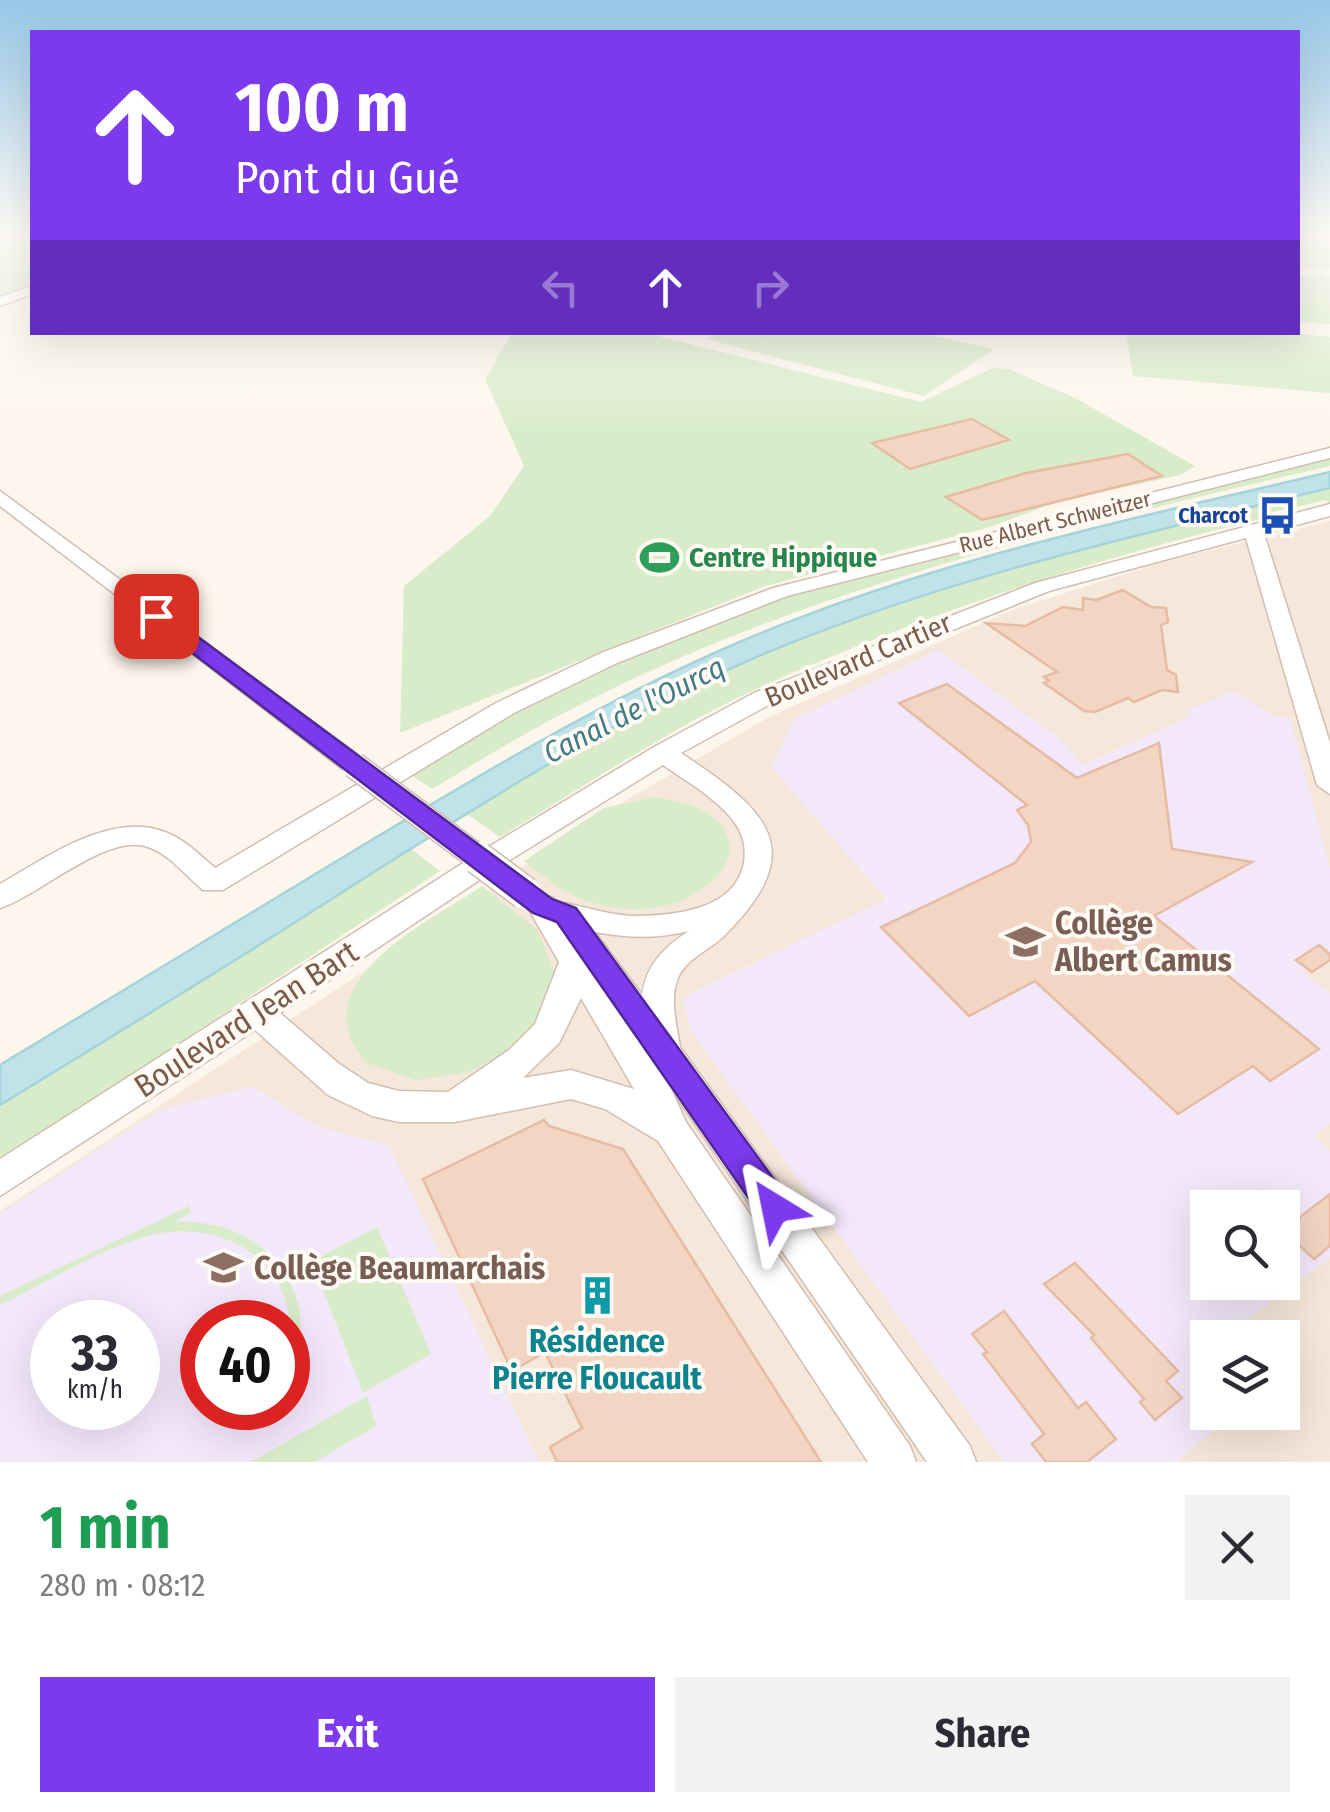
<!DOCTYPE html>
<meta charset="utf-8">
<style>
body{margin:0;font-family:"Fira Sans Condensed",sans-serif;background:#f2f2f3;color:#2b2b33;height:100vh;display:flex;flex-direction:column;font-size:38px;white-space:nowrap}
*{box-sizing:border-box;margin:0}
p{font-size:32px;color:#7c7c81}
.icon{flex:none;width:55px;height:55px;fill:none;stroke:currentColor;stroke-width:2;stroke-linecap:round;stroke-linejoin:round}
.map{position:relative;height:1462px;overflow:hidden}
.panel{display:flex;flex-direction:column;background:#fff;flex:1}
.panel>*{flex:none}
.guide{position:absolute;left:30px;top:30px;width:1270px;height:305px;border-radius:0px;box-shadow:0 10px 40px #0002;background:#7c3aed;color:#fff;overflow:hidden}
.buttons{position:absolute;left:1190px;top:1190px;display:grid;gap:20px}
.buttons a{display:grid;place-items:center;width:110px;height:110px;border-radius:0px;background:#fff;box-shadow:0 10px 40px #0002;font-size:50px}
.speed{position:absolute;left:30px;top:1300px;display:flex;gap:20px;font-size:50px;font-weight:700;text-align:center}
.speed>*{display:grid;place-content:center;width:130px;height:130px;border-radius:50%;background:#fff;box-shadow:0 10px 40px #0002;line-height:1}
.speed small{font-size:25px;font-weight:400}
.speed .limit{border:15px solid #d22;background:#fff;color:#111}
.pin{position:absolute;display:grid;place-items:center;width:85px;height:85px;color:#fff;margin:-42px;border-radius:20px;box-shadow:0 5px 15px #0006}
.me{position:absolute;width:110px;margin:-55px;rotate:325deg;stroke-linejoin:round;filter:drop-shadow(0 0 8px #0008)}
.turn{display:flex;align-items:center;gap:35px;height:210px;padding:0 40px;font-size:45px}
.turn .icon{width:130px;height:130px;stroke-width:2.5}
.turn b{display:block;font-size:70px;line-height:85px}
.lanes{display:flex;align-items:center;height:95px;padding:0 40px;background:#0003;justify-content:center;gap:50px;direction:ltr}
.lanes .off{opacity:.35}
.round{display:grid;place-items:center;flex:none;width:105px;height:105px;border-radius:0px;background:#f2f2f3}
.headline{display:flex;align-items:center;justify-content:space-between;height:170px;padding:0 40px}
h1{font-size:60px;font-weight:700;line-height:75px;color:#1e9e55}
.cta{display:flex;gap:20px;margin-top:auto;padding:20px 40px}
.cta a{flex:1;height:115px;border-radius:0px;background:#7c3aed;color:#fff;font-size:40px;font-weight:700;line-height:115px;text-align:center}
.cta a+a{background:#f2f2f3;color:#2b2b33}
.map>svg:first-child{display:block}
.residential{fill:#f5e8da;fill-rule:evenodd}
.education{fill:#f3e8fa;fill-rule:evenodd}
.green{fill:#d8ecc9}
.water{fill:#bfe3e8;stroke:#a5d3da;stroke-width:2.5}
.building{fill:#f3d5c3;stroke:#e6bba3;stroke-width:2.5}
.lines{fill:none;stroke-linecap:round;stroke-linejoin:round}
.minor-casing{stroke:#d1beb0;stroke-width:3}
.minor{fill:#fff;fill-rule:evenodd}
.minor-bridge-far1-casing{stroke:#d1beb0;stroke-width:28;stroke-linecap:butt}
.minor-bridge-casing{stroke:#d1beb0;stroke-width:35;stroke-linecap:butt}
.minor-bridge-far1{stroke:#fff;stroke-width:25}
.minor-bridge{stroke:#fff;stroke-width:32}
.route{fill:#7c3aed;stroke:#51269a;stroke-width:2.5}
.labels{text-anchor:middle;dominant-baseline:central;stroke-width:8;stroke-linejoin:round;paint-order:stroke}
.far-transit-label{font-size:22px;font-weight:bold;fill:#164399;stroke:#fffaf3;text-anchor:end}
.far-street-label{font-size:22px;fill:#7a5c4d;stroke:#fffaf3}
.leisure-label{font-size:28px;font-weight:bold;fill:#27864d;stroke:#fffaf3;text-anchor:start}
.street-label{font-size:28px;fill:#7a5c4d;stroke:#fffaf3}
.water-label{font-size:30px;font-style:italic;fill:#437c86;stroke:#fffaf3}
.near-education-label{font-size:32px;font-weight:bold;fill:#785e54;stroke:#fffaf3;text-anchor:start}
.near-street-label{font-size:32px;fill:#7a5c4d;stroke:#fffaf3}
.near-culture-label{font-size:32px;font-weight:bold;fill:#0d838f;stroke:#fffaf3}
</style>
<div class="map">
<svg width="1330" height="1462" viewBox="0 0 1330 1462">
<rect width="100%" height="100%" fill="#fdf6ec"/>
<path class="residential" d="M1330,521V1462H0V1211L604,813L771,716L1015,609L1159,563ZM1208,1208H1282V1282H1208ZM52,1322H138V1408H52ZM202,1322H288V1408H202ZM1208,1338H1282V1412H1208Z"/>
<path class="education" d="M938,650L1059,738L1083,765L1192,715L1186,711L1232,691L1274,716L1290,718L1330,868V951L1302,971L1330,993V1123L1313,1136L1330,1151V1258L1235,1328L1243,1337L1208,1338V1412L1235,1413L1175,1462H1004L690,1030L683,997L886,899L771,767L794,719ZM1208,1208H1282V1282H1208Z
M252,1086L319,1127L389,1145L539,1462H0V1213L160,1110ZM52,1322H138V1408H52ZM202,1322H288V1408H202Z"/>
<path class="green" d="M0,235H32V287L0,298Z
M1298,235H1330V269L1298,267Z
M1298,275L1330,277V324L1298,322Z
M1267,332L1330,337V393L1133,376L1126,333Z
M512,333H645L921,402L993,368L1009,369L1077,399L1195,466L1181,475L1059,501L990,527L765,586L400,733L404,586L490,516L524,466L485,379Z
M720,333H921L994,349L924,396L706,339Z
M1330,458V466C1078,525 824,583 591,699C536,726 484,758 432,789L405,771L519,705L665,639L803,592Z
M1330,488V503L1325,500L1265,514L1269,517C1092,559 916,616 750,692C664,732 582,788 500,837L467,814C556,757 648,703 747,661C934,582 1134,536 1330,488Z
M654,797C806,816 701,951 574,896C556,888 540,873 524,861L604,808Z
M411,849L440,871L0,1161V1105Z
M482,886L538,930L559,983L554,1011L506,1053L468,1072L416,1080L364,1062C359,1053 352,1044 349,1034C329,967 437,917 482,886Z
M189,1206L191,1213L174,1222C271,1217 328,1298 288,1388C287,1364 292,1334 288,1310C276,1250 213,1222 156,1234C106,1245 46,1283 0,1305V1296Z
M377,1227L431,1354L363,1393L312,1261Z
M367,1396L376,1426L315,1462H251Z"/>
<path class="water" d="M1330,472V488C1134,536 931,581 745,662C606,723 480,805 352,886C236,961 118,1033 0,1105V1065C117,994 233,924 350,853C473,779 595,705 728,647C919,563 1128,520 1330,472Z"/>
<path class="building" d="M972,419L1009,440L910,469L872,443Z
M1128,454L1162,476L982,520L946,497L1026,473Z
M1123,590L1151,607L1166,608L1168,622L1161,625L1167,670L1176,675L1178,692L1162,690L1134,702L1128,698L1095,712L1084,711L1044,683L1049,681L1044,677L1057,672L986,623L1025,626L1063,607L1083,610V598L1096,600Z
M947,684L1077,778L1159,743L1172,849L1252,862L1154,916L1319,1049L1270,1081L1253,1066L1178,1114L1035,981L969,1016L881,927L1015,863L1031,842L1028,825L1017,810L1027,805L899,703Z
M1319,945L1330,954V960L1312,972L1296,960Z
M544,1120L549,1126L623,1149L821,1462H557L550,1447L582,1428L545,1352L512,1371L423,1179Z
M1330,1194V1246L1314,1259L1283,1230Z
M1075,1263L1178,1371L1166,1381L1182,1398L1155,1420L1140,1402L1144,1399L1091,1338L1094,1335L1044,1284Z
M1004,1311L1078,1408L1086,1402L1116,1439L1087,1462H1046L1032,1444L1044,1434L983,1354L987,1352L972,1334Z"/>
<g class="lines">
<defs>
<path id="minor" d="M32,286V294L0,306V297Z
M1330,448V458L787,596L617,663L514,713L223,890H203C186,876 169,854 148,847C107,832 39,896 0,908V884C46,858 110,811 165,832C184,839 200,855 215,868L496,703L601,653L773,588Z
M0,491L363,759L367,765L363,771H345L0,506Z
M1330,504V516L1264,534L1330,743V794L1317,785L1246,538L1049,591L772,703L681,753C768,811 812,849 723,937C709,950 686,959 678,978C669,1000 677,1025 680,1047L970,1446L976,1462H927L671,1089L686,1122L910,1446L916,1462H868L658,1141L605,1109L571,1099L455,1122H399L372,1116L328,1095L255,1030L0,1196V1159L482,851L654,747L754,693L1035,583ZM663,765C687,782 717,798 735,823C744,836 747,851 743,867C731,911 672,916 632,916C610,915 586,907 564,903L557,905L553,898L542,895L531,898L527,906L559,962L535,1024L509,1050L448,1092L399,1091L368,1083L338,1063L280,1013L502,865ZM689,931C664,947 646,965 642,995L595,932C629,938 656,939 689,931ZM581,998L634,1089L571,1070L523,1078L559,1043Z"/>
</defs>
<use href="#minor" class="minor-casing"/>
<use href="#minor" class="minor"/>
<defs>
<path id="minor-bridge-far1" d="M354,765L481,860"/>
<path id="minor-bridge" d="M478,858L525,893"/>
</defs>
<use href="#minor-bridge-far1" class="minor-bridge-far1-casing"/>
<use href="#minor-bridge" class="minor-bridge-casing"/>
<use href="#minor-bridge-far1" class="minor-bridge-far1"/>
<use href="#minor-bridge" class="minor-bridge"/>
</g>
<linearGradient id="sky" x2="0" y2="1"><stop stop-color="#97c7e8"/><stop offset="0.53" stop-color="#fefbf6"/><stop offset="1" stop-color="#fefbf6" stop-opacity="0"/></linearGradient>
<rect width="1330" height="440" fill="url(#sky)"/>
<path class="route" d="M149,611H163L552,899L576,908L787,1197L792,1208L787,1219L775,1224L763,1219L557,922L533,913L149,620Z"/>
<defs>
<symbol id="bus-bare" viewBox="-9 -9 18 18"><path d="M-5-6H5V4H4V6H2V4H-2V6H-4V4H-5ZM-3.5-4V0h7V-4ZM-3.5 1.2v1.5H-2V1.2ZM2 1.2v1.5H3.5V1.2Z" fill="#1a4fb4" stroke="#fffaf3" stroke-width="2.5" paint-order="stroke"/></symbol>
<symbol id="stadium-bare" viewBox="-9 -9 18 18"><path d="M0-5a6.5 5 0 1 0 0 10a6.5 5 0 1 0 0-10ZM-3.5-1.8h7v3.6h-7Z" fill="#2e9e5b" stroke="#fffaf3" stroke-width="2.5" paint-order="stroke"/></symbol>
<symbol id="school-bare" viewBox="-9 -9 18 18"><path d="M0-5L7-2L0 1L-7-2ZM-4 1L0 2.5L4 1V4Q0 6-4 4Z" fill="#8d6e63" stroke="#fffaf3" stroke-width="2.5" paint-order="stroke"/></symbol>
<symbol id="building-bare" viewBox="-9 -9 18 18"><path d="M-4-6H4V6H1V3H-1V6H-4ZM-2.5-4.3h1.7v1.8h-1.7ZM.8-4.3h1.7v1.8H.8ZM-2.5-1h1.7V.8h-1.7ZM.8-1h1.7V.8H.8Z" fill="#0f9aa8" stroke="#fffaf3" stroke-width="2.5" paint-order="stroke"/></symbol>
</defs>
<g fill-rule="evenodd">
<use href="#bus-bare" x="1250" y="488" width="55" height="55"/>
<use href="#stadium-bare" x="632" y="530" width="55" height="55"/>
<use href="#school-bare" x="998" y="914" width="55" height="55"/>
<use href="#school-bare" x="196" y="1240" width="55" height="55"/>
<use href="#building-bare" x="570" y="1268" width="55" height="55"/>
</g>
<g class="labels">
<g class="far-transit-label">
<text x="1248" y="515">Charcot</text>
</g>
<g class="far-street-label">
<text transform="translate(1055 522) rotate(-14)">Rue Albert Schweitzer</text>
</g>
<g class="leisure-label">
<text x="689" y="557">Centre Hippique</text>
</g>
<g class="street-label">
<text transform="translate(858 660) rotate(-23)">Boulevard Cartier</text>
</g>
<g class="water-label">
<text transform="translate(634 710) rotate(-27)">Canal de l'Ourcq</text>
</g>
<g class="near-education-label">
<text x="1055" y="923">Collège<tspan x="1055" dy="37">Albert Camus</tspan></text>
<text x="254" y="1268">Collège Beaumarchais</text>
</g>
<g class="near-street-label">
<text transform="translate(246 1019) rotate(-33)">Boulevard Jean Bart</text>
</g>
<g class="near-culture-label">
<text x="597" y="1341">Résidence<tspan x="597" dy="37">Pierre Floucault</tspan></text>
</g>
</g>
</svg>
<div class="buttons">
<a><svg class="icon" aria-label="search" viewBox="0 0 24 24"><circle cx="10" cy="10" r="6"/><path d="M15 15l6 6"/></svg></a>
<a><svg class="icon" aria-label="layers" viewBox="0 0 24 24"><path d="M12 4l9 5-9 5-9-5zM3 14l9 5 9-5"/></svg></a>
</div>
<div class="speed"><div>33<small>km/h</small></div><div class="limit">40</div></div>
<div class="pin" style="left:156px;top:616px;background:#d93025"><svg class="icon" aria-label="arrive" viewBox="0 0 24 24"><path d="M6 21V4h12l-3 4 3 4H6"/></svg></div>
<svg class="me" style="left:775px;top:1208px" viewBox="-20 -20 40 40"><path d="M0-17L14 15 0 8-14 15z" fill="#7c3aed" stroke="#fff" stroke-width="4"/></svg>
<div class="guide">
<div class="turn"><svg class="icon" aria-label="ahead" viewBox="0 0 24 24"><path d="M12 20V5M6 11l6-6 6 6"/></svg><div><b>100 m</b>Pont du Gué</div></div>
<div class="lanes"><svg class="icon off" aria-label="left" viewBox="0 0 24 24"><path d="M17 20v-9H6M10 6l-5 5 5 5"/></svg><svg class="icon" aria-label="ahead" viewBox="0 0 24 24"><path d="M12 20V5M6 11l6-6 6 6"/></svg><svg class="icon off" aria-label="right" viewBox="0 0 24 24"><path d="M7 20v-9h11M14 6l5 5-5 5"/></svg></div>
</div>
</div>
<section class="panel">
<div class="headline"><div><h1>1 min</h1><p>280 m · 08:12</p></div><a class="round"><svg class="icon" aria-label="close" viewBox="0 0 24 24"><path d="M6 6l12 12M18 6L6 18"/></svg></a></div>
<div class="cta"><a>Exit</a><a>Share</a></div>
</section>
